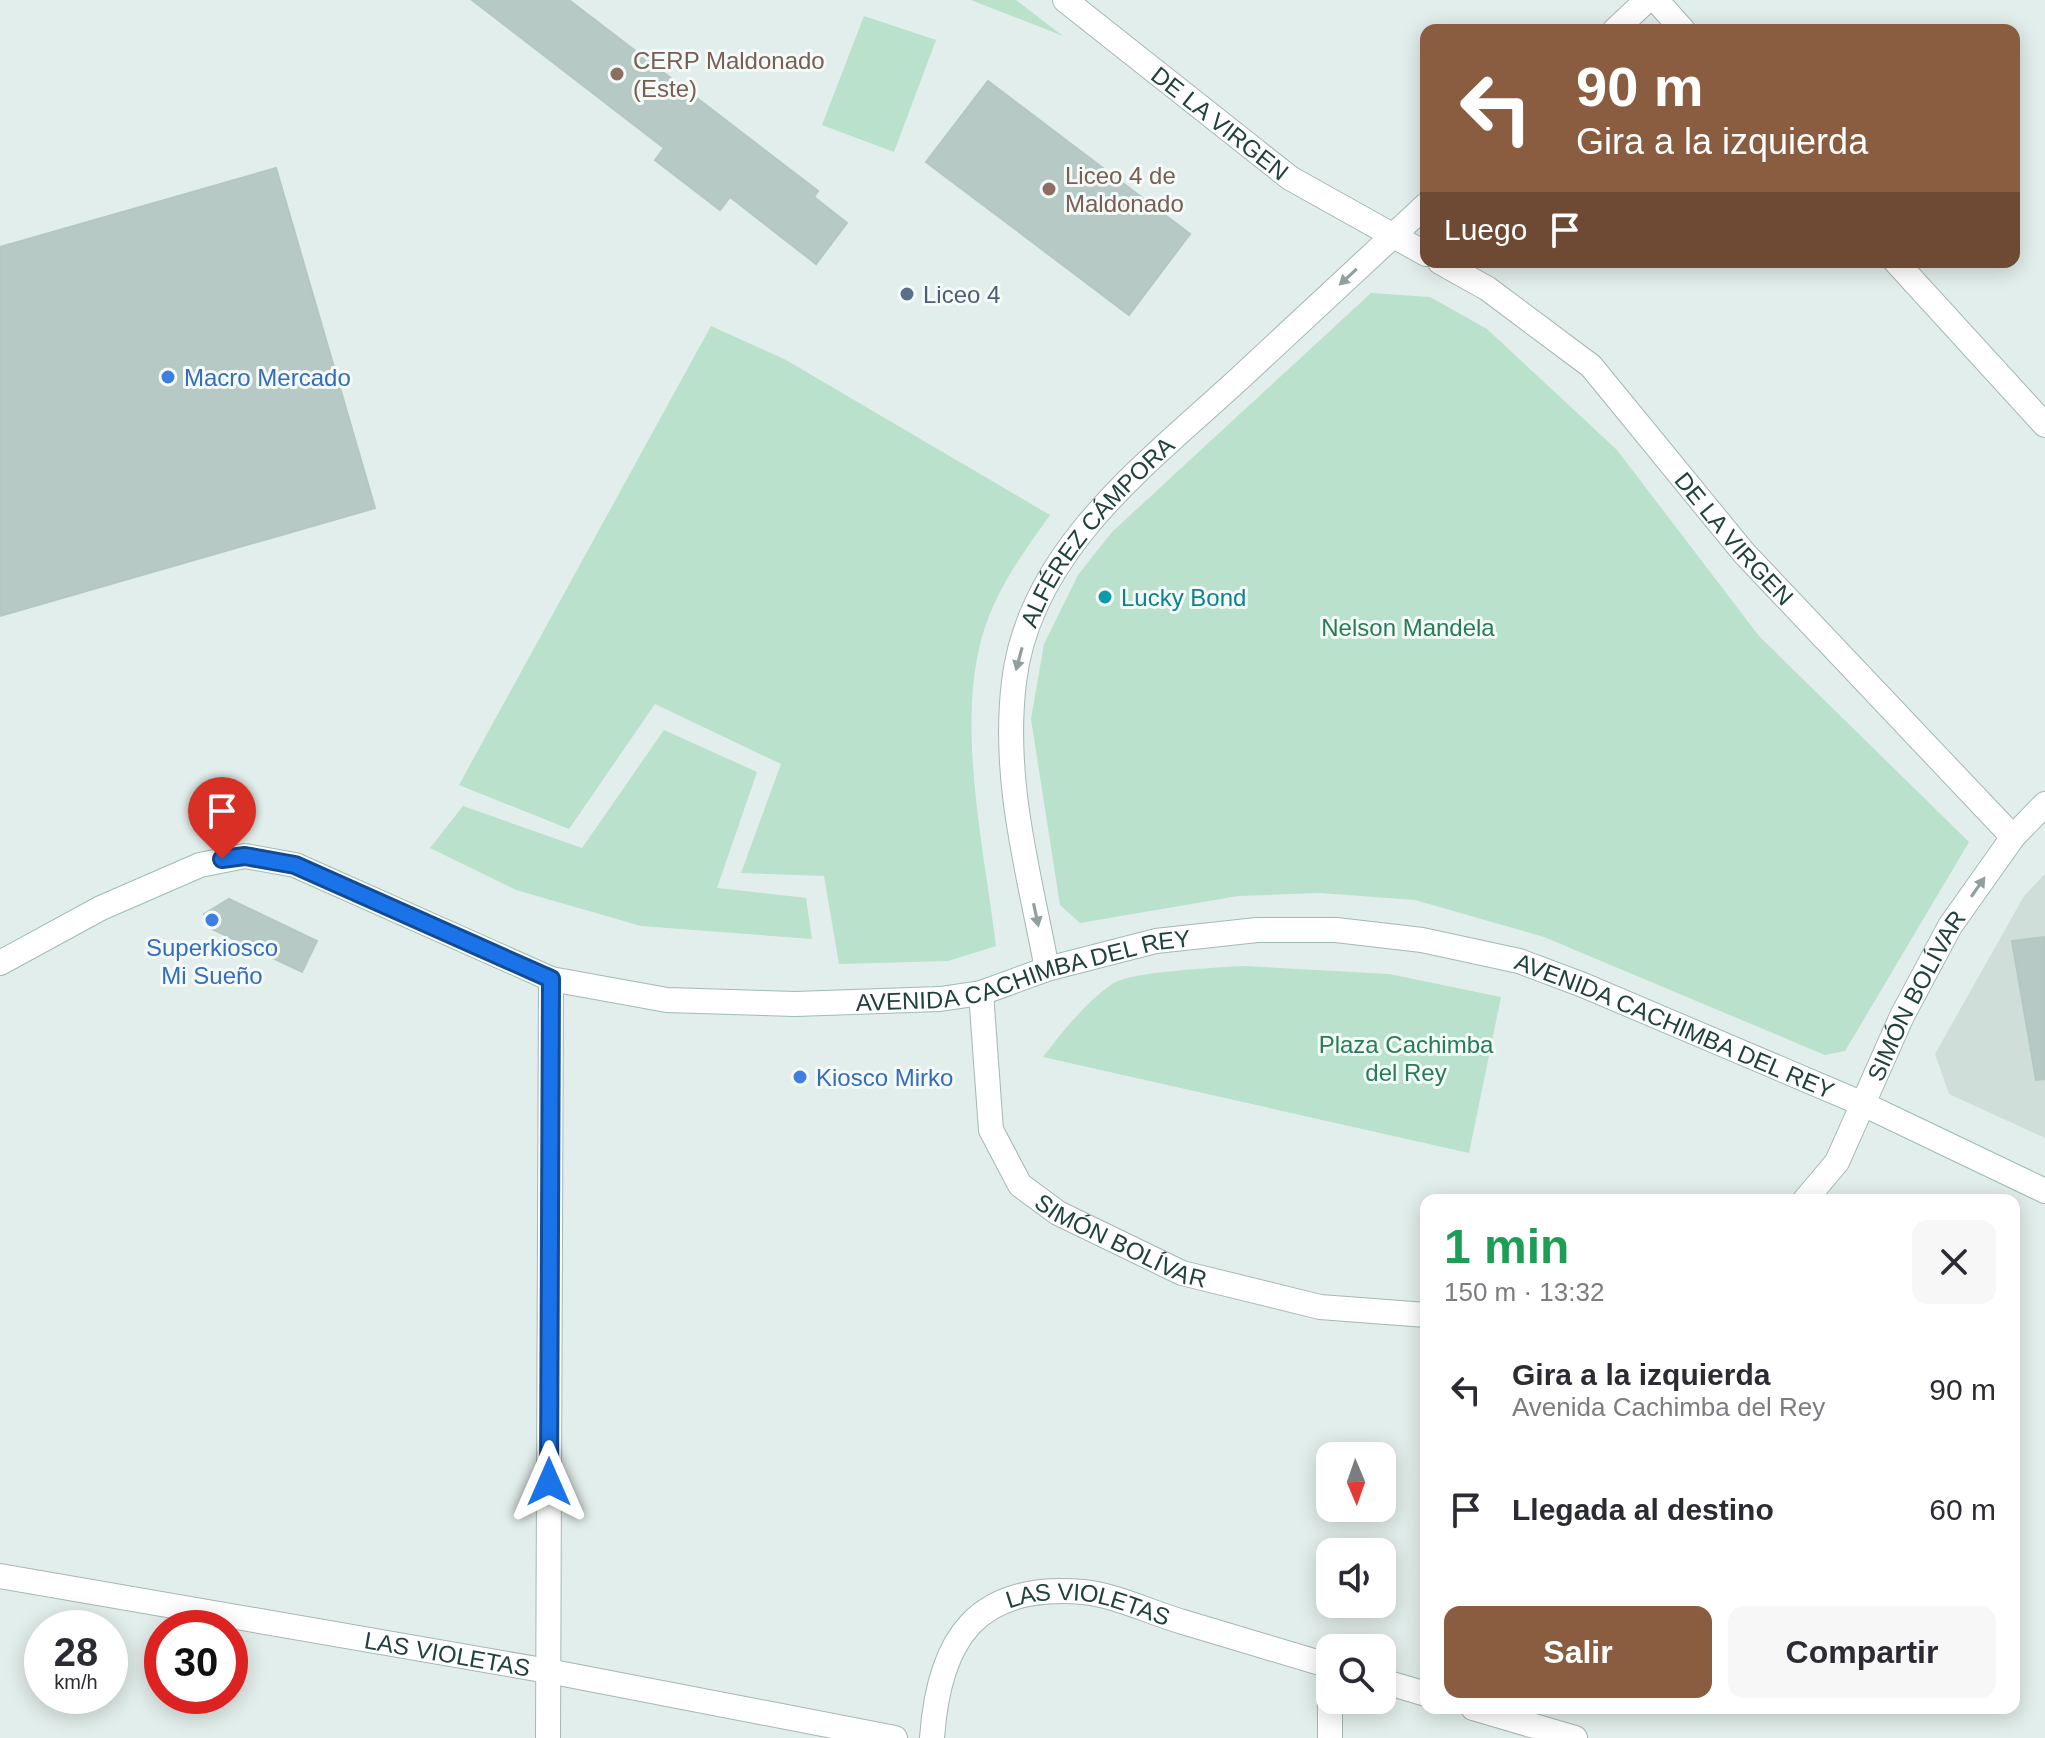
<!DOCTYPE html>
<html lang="es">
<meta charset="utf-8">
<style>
body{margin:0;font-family:Arial,sans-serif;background:#f7f7f7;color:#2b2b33;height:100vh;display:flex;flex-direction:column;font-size:30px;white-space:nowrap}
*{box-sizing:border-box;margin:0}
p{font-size:26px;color:#7c7c81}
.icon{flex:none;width:44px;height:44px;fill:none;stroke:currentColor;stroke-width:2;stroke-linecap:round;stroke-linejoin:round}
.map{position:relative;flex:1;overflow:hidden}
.details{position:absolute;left:1420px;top:1194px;width:600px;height:520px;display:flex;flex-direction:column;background:#fff;border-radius:16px;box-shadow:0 4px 20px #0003}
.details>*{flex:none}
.hud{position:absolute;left:1420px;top:24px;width:600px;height:244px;border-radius:16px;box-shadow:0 4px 20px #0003;background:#8a5c40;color:#fff;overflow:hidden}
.needle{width:52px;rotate:178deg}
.buttons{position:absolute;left:1316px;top:1442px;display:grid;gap:16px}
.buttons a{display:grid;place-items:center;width:80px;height:80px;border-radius:16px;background:#fff;box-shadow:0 4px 20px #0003;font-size:40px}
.speed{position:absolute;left:24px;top:1610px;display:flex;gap:16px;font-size:40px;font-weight:700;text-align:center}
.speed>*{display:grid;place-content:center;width:104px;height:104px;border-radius:50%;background:#fff;box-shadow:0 4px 20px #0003;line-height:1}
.speed small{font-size:20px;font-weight:400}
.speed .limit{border:12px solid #d22;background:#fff;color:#111}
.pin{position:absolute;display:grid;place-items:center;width:68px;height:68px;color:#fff;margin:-82px -34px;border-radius:50% 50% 50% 0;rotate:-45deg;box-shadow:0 0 8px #0007}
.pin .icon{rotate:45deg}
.me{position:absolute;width:88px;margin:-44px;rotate:0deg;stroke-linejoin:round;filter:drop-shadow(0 0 6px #0008)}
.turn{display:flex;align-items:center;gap:28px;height:168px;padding:0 24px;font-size:36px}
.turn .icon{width:104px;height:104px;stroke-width:2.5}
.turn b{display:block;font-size:56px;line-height:68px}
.then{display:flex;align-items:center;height:76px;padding:0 24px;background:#0003;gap:16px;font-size:30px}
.round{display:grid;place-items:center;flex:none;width:84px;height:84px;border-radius:16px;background:#f7f7f7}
.summary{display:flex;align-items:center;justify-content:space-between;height:136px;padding:0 24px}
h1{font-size:48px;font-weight:700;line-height:60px;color:#1e9e55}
.action{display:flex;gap:16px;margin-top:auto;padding:16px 24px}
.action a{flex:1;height:92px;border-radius:16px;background:#8a5c40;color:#fff;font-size:32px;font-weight:700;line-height:92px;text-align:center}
.action a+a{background:#f7f7f7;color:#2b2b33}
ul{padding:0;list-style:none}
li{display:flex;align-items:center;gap:24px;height:120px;padding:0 24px}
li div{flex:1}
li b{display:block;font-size:30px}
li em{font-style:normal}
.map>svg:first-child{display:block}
.built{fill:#d0deda}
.green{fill:#b9e1cb}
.building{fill:#b7c9c4;stroke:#b4c8c3;stroke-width:2}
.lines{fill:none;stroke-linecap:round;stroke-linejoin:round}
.street-casing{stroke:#a4b7b4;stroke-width:26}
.secondary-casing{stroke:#9fbbb6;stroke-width:26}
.street{stroke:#fff;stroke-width:24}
.secondary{stroke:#fff;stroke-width:24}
.oneway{fill:#90a09e}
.route-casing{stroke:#114b97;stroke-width:20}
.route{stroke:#1a73e8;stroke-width:14}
.education-dot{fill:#8d6e63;stroke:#f3faf8;stroke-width:3}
.service-dot{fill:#5c6f8a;stroke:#f3faf8;stroke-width:3}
.shop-dot{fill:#3f7fe0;stroke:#f3faf8;stroke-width:3}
.culture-dot{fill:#0f9aa8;stroke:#f3faf8;stroke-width:3}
.labels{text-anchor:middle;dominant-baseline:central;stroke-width:6;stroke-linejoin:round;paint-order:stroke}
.education-label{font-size:24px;fill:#785e54;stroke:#f3faf8;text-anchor:start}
.street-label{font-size:24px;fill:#20413e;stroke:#f3faf8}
.service-label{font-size:24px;fill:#4e5e75;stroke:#f3faf8;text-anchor:start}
.shop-label{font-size:24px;fill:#366cbe;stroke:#f3faf8;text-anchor:start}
.culture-label{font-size:24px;fill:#0d838f;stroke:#f3faf8;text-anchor:start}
.park-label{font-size:24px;fill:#267c56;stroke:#f3faf8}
</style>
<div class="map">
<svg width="2045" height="1738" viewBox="0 0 2045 1738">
<rect width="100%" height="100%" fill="#e2eeeb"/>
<path class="built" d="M2045,874V1138L1949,1094L1935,1054L2024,896Z"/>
<path class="green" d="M971,0H1016L1063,36Z
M864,16L936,40L894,152L822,125Z
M1371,293L1430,297L1487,329L1617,450L1759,636L1969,842L1845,1051L1825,1055L1544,937L1415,900L1320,893L1238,896L1080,923L1060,905L1031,719L1044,644L1078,575L1112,532Z
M711,326L786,360L1050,515C1023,553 995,591 982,637C956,729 985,852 996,946L948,961L839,964L824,876L741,873L781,764L655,704L569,829L459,785Z
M664,730L757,772L717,888L806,898L812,939L641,926L516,890L430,848L463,806L582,848Z
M1243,966L1389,974L1501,997L1469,1153L1043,1057C1063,1031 1085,1003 1112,984C1132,971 1216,968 1243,966Z"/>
<path class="building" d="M472,0H569L818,191L814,197L847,223L816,264L730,197L720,210L655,160L664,148Z
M988,81L1190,234L1129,315L926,162Z
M276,168L375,508L0,616V247Z
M229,899L317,941L302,972L212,929L204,914Z
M2045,937V1079L2036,1080L2012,941Z"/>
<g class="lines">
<defs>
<g id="street">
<path id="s1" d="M1065,0L1290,178L1426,254"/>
<path d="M1656,0L1683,30"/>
<path d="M1615,30L1647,0"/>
<path id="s2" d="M1440,262L1488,289L1591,366L1744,553L2013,837"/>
<path d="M1896,262L2045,425"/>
<path id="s3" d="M1047,969C1029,873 1002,781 1014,682C1029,550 1149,462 1240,378C1302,320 1364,262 1426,205"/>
<path id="s4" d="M981,993L991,1130L1020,1185L1058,1213L1182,1273L1320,1307L1426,1315"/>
<path id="s5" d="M1805,1200L1837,1162L1902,1016L1950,926L2013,837L2045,804"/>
<path id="s6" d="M0,1576L548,1671L895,1738"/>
<path d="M1382,1681L1426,1694"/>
<path d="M1473,1708L1575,1738"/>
<path d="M548,1738L551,979"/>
<path id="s7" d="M932,1738C939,1638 977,1583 1083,1592C1115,1595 1152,1613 1183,1622C1232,1637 1281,1651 1330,1666"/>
<path d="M1330,1738V1700"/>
</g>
<g id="secondary">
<path id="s8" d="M0,963L101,908L200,865L245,856L295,865L551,979L667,1000L795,1004L940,999L981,993L1047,969L1156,941L1257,930H1336L1422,940L1519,961L1583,985L1863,1104L2045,1191"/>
</g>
</defs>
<use href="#street" class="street-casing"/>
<use href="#secondary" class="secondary-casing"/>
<use href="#street" class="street"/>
<use href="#secondary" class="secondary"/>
</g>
<defs><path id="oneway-solid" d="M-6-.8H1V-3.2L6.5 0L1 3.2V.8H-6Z" transform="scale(2)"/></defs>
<g class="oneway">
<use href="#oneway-solid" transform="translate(1348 277) rotate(137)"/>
<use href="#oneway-solid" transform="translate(1019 659) rotate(105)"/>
<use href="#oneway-solid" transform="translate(1978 887) rotate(-55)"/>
<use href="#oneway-solid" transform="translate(1036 915) rotate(78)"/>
</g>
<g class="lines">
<defs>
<path id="route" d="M222,859L245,856L295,865L551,979L549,1482"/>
</defs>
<use href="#route" class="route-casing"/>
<use href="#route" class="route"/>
</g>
<g class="education-dot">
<circle cx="617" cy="74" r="8"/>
<circle cx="1049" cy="189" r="8"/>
</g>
<circle class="service-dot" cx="907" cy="294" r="8"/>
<g class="shop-dot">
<circle cx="168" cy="377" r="8"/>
<circle cx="212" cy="920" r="8"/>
<circle cx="800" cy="1077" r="8"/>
</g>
<circle class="culture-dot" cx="1105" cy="597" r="8"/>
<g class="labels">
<g class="education-label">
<text x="633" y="60">CERP Maldonado<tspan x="633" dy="28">(Este)</tspan></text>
<text x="1065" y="175">Liceo 4 de<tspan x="1065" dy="28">Maldonado</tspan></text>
</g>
<g class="street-label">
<text stroke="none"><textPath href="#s1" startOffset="198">DE LA VIRGEN</textPath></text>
<text stroke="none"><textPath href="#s3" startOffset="466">ALFÉREZ CÁMPORA</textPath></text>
<text stroke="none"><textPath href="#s2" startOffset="408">DE LA VIRGEN</textPath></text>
<text stroke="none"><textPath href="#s8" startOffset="1078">AVENIDA CACHIMBA DEL REY</textPath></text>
<text stroke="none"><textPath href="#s5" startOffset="234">SIMÓN BOLÍVAR</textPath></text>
<text stroke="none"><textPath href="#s8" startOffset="1750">AVENIDA CACHIMBA DEL REY</textPath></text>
<text stroke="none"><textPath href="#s4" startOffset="316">SIMÓN BOLÍVAR</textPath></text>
<text stroke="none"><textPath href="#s7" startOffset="250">LAS VIOLETAS</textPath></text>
<text stroke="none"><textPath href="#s6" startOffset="454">LAS VIOLETAS</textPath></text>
</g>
<g class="service-label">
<text x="923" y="294">Liceo 4</text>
</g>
<g class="shop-label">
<text x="184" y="377">Macro Mercado</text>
<text x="212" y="947" text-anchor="middle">Superkiosco<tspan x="212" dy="28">Mi Sueño</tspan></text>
<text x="816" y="1077">Kiosco Mirko</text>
</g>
<g class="culture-label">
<text x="1121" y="597">Lucky Bond</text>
</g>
<g class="park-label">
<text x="1408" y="627">Nelson Mandela</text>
<text x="1406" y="1044">Plaza Cachimba<tspan x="1406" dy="28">del Rey</tspan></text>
</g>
</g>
</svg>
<div class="buttons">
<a><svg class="needle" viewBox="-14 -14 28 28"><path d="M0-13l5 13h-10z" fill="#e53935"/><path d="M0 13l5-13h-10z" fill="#7c7c81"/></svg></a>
<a><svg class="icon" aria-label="sound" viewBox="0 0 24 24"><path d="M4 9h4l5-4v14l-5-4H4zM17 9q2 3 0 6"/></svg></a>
<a><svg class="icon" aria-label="search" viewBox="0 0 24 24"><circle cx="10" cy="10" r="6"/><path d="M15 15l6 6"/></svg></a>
</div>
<div class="speed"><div>28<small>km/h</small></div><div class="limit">30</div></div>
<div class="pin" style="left:222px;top:859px;background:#d93025"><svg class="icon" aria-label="arrive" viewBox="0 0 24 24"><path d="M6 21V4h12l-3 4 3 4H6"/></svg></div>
<svg class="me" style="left:549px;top:1482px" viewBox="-20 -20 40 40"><path d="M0-17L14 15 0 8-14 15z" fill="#1a73e8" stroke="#fff" stroke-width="4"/></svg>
<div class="hud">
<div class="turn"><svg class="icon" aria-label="left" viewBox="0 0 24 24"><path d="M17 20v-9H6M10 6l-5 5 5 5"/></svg><div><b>90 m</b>Gira a la izquierda</div></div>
<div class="then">Luego<svg class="icon" aria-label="arrive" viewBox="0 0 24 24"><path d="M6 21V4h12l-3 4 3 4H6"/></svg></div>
</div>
<section class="details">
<div class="summary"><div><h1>1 min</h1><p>150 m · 13:32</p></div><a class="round"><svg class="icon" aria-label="close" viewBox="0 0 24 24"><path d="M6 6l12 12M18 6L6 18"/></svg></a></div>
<ul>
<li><svg class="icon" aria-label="left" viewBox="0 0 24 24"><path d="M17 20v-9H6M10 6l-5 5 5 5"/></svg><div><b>Gira a la izquierda</b><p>Avenida Cachimba del Rey</p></div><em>90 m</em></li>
<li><svg class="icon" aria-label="arrive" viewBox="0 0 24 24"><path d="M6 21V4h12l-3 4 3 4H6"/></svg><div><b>Llegada al destino</b></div><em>60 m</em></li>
</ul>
<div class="action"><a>Salir</a><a>Compartir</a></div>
</section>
</div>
